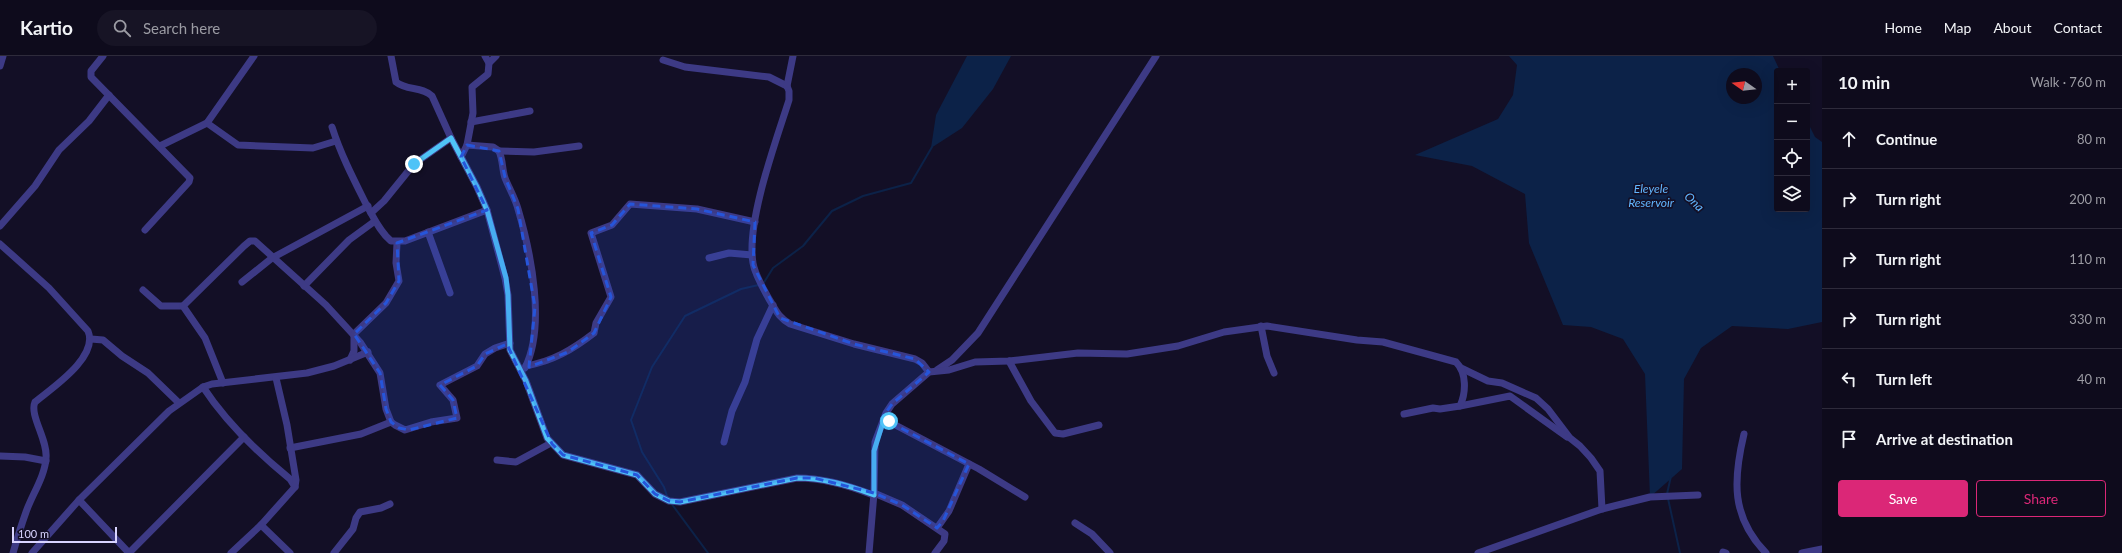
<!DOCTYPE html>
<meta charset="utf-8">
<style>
body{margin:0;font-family:Lato,sans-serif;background:#171425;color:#f1f3f6}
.controls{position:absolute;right:12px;top:12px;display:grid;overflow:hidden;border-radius:4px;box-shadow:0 4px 16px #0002}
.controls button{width:36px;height:36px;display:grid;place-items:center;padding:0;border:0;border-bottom:1px solid #2e2b3b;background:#0e0b1c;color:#f1f3f6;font:20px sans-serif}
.compass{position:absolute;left:1726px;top:12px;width:36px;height:36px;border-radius:50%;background:#0e0b1c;box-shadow:0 4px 16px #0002;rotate:284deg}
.scale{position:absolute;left:12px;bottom:10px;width:105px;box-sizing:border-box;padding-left:4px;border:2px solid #d9d4ff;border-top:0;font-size:11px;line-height:14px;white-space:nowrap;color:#d9d4ff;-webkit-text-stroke:3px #130f26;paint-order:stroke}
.stop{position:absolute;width:12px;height:12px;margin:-9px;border:3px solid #4fc3f7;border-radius:50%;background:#fff}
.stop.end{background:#4fc3f7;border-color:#fff;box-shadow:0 1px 4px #0008}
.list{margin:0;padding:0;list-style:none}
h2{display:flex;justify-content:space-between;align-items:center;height:52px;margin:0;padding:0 16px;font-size:17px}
h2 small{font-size:13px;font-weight:400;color:#9b9ba3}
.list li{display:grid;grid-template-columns:26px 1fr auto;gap:12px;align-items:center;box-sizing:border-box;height:60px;padding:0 16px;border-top:1px solid #2e2b3b}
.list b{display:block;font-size:15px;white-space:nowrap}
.list em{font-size:13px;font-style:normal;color:#9b9ba3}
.actions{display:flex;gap:8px;padding:12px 16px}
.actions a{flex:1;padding:9px 0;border:1px solid #db2777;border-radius:4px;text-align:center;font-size:14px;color:#db2777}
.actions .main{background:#db2777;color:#fff}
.icon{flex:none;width:22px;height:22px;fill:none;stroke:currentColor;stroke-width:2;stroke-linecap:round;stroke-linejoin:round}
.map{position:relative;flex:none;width:1822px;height:497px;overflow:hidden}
header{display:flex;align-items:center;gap:24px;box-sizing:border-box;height:56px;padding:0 20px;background:#0e0b1c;border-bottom:1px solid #2e2b3b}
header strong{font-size:19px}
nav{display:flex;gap:22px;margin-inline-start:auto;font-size:14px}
.search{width:280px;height:36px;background:#171425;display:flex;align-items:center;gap:10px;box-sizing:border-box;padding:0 14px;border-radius:22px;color:#9b9ba3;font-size:15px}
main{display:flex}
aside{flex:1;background:#0e0b1c}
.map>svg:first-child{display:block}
.water{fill:#0c2248;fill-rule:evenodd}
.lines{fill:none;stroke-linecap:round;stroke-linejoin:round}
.stream{stroke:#0c2248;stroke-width:2}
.minor{stroke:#3d3a85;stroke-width:7}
.route{stroke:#4fc3f7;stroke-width:5}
.marked{fill:#2655da;fill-opacity:0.2;stroke:#2655da;stroke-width:3;stroke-dasharray:8 5;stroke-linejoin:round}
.labels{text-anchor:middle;stroke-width:3.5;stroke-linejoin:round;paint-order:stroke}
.water-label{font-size:12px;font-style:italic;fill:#62b6ff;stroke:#130f26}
</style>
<header>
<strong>Kartio</strong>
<div class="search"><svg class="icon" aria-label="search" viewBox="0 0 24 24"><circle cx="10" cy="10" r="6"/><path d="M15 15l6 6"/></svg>Search here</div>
<nav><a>Home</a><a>Map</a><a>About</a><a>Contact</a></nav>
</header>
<main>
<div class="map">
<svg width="1822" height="497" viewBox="0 0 1822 497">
<rect width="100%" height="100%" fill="#130f26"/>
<!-- water -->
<g class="water">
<polygon points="967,0 1011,0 993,33 962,72 931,92 936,59"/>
<path d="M1509,0H1773L1780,15H1777V153H1807V65L1815,81L1822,86V266L1788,273L1732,270L1701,292L1684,323L1682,413L1650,441L1645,318L1623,283L1591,271L1563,269L1529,187L1525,138L1472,110L1415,99L1498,63L1513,39L1517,9ZM1732,18H1756V42H1732Z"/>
</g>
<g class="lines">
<!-- stream -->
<g class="stream">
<polyline points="1671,420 1667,438 1680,497"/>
<polyline points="668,443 664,431 642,396 631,364 652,311 685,260 741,233 763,228 773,212 803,190 832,155 863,140 911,127 932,91"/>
<polyline points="671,447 708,497"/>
</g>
<!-- minor -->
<g class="minor">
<polyline points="103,0 91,15 91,21 190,122 189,126 145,174"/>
<path d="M391,0L396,26C407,35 422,30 432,40L451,82L477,131L487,154L505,222L508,239L510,294L526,325L547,382L563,399L637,419L655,438L669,445L680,446L797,422C824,422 848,429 873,439"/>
<polyline points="485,0 489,7"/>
<path d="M663,4L685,11L769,21L787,30L789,35V44C776,85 746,166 753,207C755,219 763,232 769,243C776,254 778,261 790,268L854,288L915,303L922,307L929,316"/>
<polyline points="0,10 3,0"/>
<polyline points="787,30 793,0"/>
<polyline points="471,66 530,55"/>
<polyline points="207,67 238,89 313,92 336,85"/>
<path d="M332,71C341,99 354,124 367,150C374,162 380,176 391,185H405L487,154"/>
<path d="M467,89L493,91L499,95C503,104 502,113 505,122C509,132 515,142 518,153C531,197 546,270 525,312"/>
<polyline points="160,90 207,67 254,0"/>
<polyline points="499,95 534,96 579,90"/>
<polyline points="461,101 467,89 473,57 472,31 488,18 489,7 496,0"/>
<polyline points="371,157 384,145 414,108 451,82"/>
<polyline points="0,170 35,130 59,94 89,65 109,39"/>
<polyline points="428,176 450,237"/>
<path d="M0,188L49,232L88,275C99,301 52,332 35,346C29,359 48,384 46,402C45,420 32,439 26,456C21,470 17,483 13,497"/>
<polyline points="709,202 729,197 752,199"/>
<polyline points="242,226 272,202 368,150"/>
<polyline points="304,230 349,184 375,165"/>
<polyline points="143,234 161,250 183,250 205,282 223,327"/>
<polyline points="183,250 244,190 250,185 255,185 326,249 360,286 380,317 386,353 391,366 395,369 405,374 431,366 457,362 453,344 440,329 477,310 485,298 495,292 510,287"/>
<polyline points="1261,270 1267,300 1274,317"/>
<polyline points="91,283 103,284 122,300 148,317 179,347"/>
<polyline points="350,304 354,295 354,278 386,247 399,225 396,207 397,187"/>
<polyline points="1009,305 1031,345 1055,377 1063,378 1099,369"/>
<path d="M526,310C553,305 572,294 594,277L596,267L611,241L591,177L612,169L630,148L697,153L755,166"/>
<polyline points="1461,312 1488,325 1502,327 1536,342 1548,353 1570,382 1580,390 1591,402 1600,415 1602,453"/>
<polyline points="937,314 952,304 978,277 1156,0"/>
<path d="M203,331C226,366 258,397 290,423L295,431"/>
<polyline points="1460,350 1510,340 1567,381"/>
<polyline points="884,363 979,413 1025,441"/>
<path d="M1744,378C1733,424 1731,461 1766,497"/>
<polyline points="724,386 732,355 745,326 757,283 773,249"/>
<polyline points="290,392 361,378 391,366"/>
<polyline points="0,400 25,401 46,405"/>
<polyline points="497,404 516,406 551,387"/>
<polyline points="874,437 902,449 945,478 944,485 935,497"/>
<polyline points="79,444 129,497"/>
<polyline points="1075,467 1092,478 1110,497"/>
<polyline points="261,469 290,497"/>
<polyline points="937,472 949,455 969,408"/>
<polyline points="1723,496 1726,497"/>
<polyline points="32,497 79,444 169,355 203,331 212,328 307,317 334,310 368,296"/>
<polyline points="129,497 244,381"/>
<polyline points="231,497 261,469 295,431 296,424 287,369 276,322"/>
<polyline points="334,497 353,473 356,462 360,456 381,452 390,448"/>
<path d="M869,497L874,437L875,386L886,357L892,348L929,316L949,314L975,306L1009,305L1078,297L1127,298L1178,290L1224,276L1267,270L1357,284L1383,286L1456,306C1467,317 1466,337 1460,350L1440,353L1433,352L1404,358"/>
<polyline points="1478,497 1602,453 1650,441 1698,439"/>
<polyline points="1802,497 1822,493"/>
</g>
</g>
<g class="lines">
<!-- route -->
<path class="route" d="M414,108L451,82L477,131L487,154L506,222L508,239L510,294L526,325L547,382L563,399L637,419L655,438L669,445L680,446L797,422C824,422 848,429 874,439V395L884,363L889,365"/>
</g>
<!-- marked area -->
<path class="marked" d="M467,89L499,95L505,121L518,153L535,251L529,311L568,296L594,277L611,241L591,177L612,169L630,148L697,153L755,166L753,209L780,262L854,288L915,303L929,316L892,348L882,362L969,408L943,465L937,472L902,449L874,437L814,422H797L680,446L669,445L655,438L637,419L563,399L552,388L507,288L485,298L477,310L440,329L453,344L457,362L409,374L399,372L391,366L386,353L380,317L354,278L386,247L399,225L397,187L487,154L461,101Z"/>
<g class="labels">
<!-- water labels -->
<g class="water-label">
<text x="1651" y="137">Eleyele<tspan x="1651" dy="14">Reservoir</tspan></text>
<text transform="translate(1694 146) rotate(44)" y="4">Ona</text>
</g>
</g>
</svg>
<div class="controls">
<button>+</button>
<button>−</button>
<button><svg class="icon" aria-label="locate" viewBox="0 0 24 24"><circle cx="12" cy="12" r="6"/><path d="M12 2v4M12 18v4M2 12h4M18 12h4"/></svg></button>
<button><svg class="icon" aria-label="layers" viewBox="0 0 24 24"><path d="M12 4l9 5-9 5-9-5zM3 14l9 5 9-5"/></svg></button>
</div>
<svg class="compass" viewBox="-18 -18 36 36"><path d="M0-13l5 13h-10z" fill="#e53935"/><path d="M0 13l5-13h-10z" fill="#9b9ba3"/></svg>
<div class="scale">100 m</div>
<div class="stop" style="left:889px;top:365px"></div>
<div class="stop end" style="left:414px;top:108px"></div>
</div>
<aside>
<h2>10 min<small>Walk · 760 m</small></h2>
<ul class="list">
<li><svg class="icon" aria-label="ahead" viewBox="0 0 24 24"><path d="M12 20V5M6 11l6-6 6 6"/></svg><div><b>Continue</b></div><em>80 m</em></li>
<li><svg class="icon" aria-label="right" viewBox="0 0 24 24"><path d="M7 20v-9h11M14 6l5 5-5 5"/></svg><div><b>Turn right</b></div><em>200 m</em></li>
<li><svg class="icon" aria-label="right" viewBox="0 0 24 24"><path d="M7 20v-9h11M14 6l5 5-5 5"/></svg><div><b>Turn right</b></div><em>110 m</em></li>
<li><svg class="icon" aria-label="right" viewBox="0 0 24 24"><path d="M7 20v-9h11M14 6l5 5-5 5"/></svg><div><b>Turn right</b></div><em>330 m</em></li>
<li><svg class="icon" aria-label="left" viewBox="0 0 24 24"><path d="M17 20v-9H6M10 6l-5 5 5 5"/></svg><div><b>Turn left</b></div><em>40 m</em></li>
<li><svg class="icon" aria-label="arrive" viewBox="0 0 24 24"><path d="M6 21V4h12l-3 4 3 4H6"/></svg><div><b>Arrive at destination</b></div></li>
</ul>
<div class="actions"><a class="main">Save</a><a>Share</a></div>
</aside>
</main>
